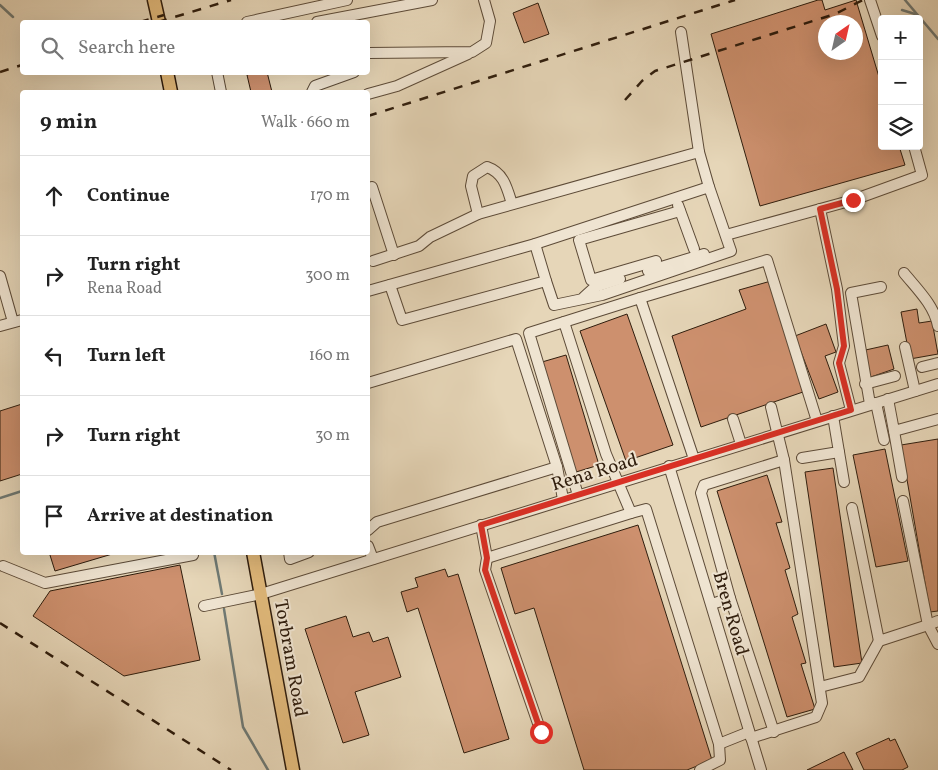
<!DOCTYPE html>
<meta charset="utf-8">
<style>
body{margin:0;font-family:Vollkorn,serif;background:#f6f6f6;color:#222}
.controls{position:absolute;right:15px;top:15px;display:grid;overflow:hidden;border-radius:5px;box-shadow:0 5px 20px #0002}
.controls button{width:45px;height:45px;display:grid;place-items:center;padding:0;border:0;border-bottom:1px solid #e0e0e0;background:#fff;color:#222;font:25px sans-serif}
.compass{position:absolute;left:818px;top:15px;width:45px;height:45px;border-radius:50%;background:#fff;box-shadow:0 5px 20px #0002;rotate:34deg}
.stop{position:absolute;width:15px;height:15px;margin:-11px;border:4px solid #d93025;border-radius:50%;background:#fff}
.stop.end{background:#d93025;border-color:#fff;box-shadow:0 1px 5px #0008}
.list{margin:0;padding:0;list-style:none}
h2{display:flex;justify-content:space-between;align-items:center;height:65px;margin:0;padding:0 20px;font-size:21px}
h2 small{font-size:16px;font-weight:400;color:#767676}
.list li{display:grid;grid-template-columns:32px 1fr auto;gap:15px;align-items:center;box-sizing:border-box;height:80px;padding:0 20px;border-top:1px solid #e0e0e0}
.list b{display:block;font-size:19px;white-space:nowrap}
.list p{margin:0;font-size:16px;white-space:nowrap;color:#767676}
.list em{font-size:16px;font-style:normal;color:#767676}
.icon{flex:none;width:28px;height:28px;fill:none;stroke:currentColor;stroke-width:2;stroke-linecap:round;stroke-linejoin:round}
.map{position:relative;flex:none;width:938px;height:770px;overflow:hidden}
.search{position:absolute;background:#fff;box-shadow:0 5px 20px #0002;left:20px;top:20px;width:350px;height:55px;display:flex;align-items:center;gap:12px;box-sizing:border-box;padding:0 18px;border-radius:5px;color:#767676;font-size:19px}
.panel{position:absolute;background:#fff;box-shadow:0 5px 20px #0002;left:20px;top:90px;width:350px;height:465px;border-radius:5px}
.map>svg:first-child{display:block}
.lines{fill:none;stroke-linecap:round;stroke-linejoin:round}
.stream{stroke:#6f7974;stroke-width:2.5}
.building{fill:#cd906e;stroke:#2f1d0d;fill-rule:evenodd}
.minor-casing{stroke:#5d4b38;stroke-width:12}
.major-casing{stroke:#2f1d0d;stroke-width:15}
.minor{stroke:#efe4d1;stroke-width:10}
.major{stroke:#e3bb7c;stroke-width:12}
.rail{stroke:#2f1d0d;stroke-width:2.5;stroke-dasharray:9 9;stroke-linecap:butt}
.route{stroke:#d93025;stroke-width:6}
.labels{text-anchor:middle;stroke-width:4;stroke-linejoin:round;paint-order:stroke}
.street-label{font-size:19px;fill:#2f1d0d;stroke:#efe4d1}
</style>
<div class="map">
<svg width="938" height="770" viewBox="0 0 938 770">
<rect width="100%" height="100%" fill="#e6d6b8"/>
<filter id="stains"><feTurbulence type="fractalNoise" baseFrequency=".004" numOctaves="4"/><feColorMatrix values="0 0 0 0 .2 0 0 0 0 .09 0 0 0 0 .02 0 0 0 .5 -.17"/></filter>
<radialGradient id="worn" r=".72"><stop offset=".6" stop-color="#630" stop-opacity="0"/><stop offset="1" stop-color="#630" stop-opacity=".3"/></radialGradient>
<g class="lines">
<!-- stream -->
<g class="stream">
<polyline points="905,0 938,39"/>
<polyline points="0,5 13,17"/>
<polyline points="902,10 915,14"/>
<polyline points="0,498 22,491"/>
<polyline points="214,552 222,594"/>
<polyline points="224,609 243,727 268,770"/>
</g>
</g>
<!-- building -->
<g class="building">
<path d="M818,0H822L825,10L856,0L882,87V146H899L905,165L760,206L711,34ZM826,22H856V52H826Z"/>
<polygon points="538,3 549,34 524,43 513,13"/>
<polygon points="257,72 267,72 272,92 251,92 247,75"/>
<polygon points="771,281 803,392 701,427 672,336 746,309 739,290"/>
<polygon points="917,309 919,323 932,321 938,354 910,359 901,312"/>
<polygon points="627,314 673,445 626,461 580,331"/>
<polygon points="826,324 836,352 825,356 838,392 819,399 795,336"/>
<polygon points="888,345 894,369 868,378 861,351"/>
<polygon points="566,355 599,465 576,472 542,362"/>
<polygon points="22,404 22,474 0,481 0,411"/>
<polygon points="938,439 938,611 930,612 901,445"/>
<polygon points="885,449 908,561 876,567 853,455"/>
<polygon points="833,468 862,663 834,667 805,472"/>
<polygon points="767,475 782,522 776,523 790,568 785,570 798,614 792,617 806,663 801,664 815,709 787,717 717,491"/>
<polygon points="638,525 712,760 687,770 584,770 534,608 515,614 501,568"/>
<polygon points="49,552 119,552 55,571"/>
<polygon points="180,565 200,660 124,676 33,616 50,591"/>
<polygon points="445,569 448,577 458,574 509,739 464,753 418,608 407,612 401,592 418,587 415,578"/>
<polygon points="346,616 353,637 369,632 373,642 388,637 401,677 355,692 369,735 343,743 305,629"/>
<polygon points="889,738 890,741 895,739 908,767 902,770 864,770 856,753"/>
<polygon points="844,752 853,770 807,770"/>
</g>
<g class="lines">
<defs>
<g id="minor">
<polyline points="870,0 882,36"/>
<polyline points="247,22 347,0"/>
<polyline points="317,22 432,0"/>
<polyline points="681,32 699,152 709,187"/>
<polyline points="368,53 472,52 486,43 490,21 484,0"/>
<polyline points="217,72 221,92"/>
<polyline points="312,92 315,86 354,72"/>
<polyline points="368,94 397,86 468,54"/>
<polyline points="372,187 394,255"/>
<polyline points="678,205 694,249"/>
<polyline points="820,209 837,289 844,346 839,363 851,410"/>
<path d="M478,214L471,186L473,176L487,167C504,173 507,188 512,204"/>
<polyline points="726,235 853,200 922,175 914,146"/>
<polyline points="373,261 419,246 430,237 478,214 699,152"/>
<polyline points="656,261 591,280 579,240 680,211"/>
<polyline points="648,271 704,254"/>
<path d="M904,273C917,289 934,305 938,326"/>
<polyline points="0,276 13,322"/>
<polyline points="390,285 402,320 546,281 535,244"/>
<polyline points="368,291 535,244 709,187 731,251 602,295 554,305 546,281"/>
<polyline points="584,297 595,287 620,279"/>
<polyline points="640,298 767,260 817,421"/>
<polyline points="564,322 606,454 631,513 646,509 719,744 749,732"/>
<polyline points="0,326 22,320"/>
<polyline points="905,347 915,391"/>
<polyline points="922,367 938,363"/>
<polyline points="368,383 516,339 557,467 377,522 368,530"/>
<polyline points="865,384 895,376"/>
<polyline points="888,399 894,431 938,419"/>
<polyline points="876,403 884,440"/>
<polyline points="870,404 851,293 881,287"/>
<polyline points="733,419 741,444"/>
<polyline points="894,431 902,477"/>
<polyline points="839,452 844,482"/>
<polyline points="802,458 839,452 833,416"/>
<polyline points="669,466 761,770"/>
<polyline points="557,467 563,499"/>
<polyline points="578,495 529,333 640,298 694,459"/>
<polyline points="852,508 879,641 928,625 903,501"/>
<polyline points="481,525 487,558 485,570 541,732"/>
<polyline points="368,546 373,559"/>
<polyline points="289,552 290,559 309,552"/>
<polyline points="487,558 631,513"/>
<polyline points="3,566 45,583 193,555"/>
<polyline points="730,598 774,732"/>
<polyline points="712,604 730,598 701,493 704,485 784,460"/>
<polyline points="204,606 261,594 938,384"/>
<polyline points="938,621 928,625 938,644"/>
<polyline points="820,687 859,677 879,641"/>
<polyline points="751,738 816,717 822,703 784,460 771,407"/>
<polyline points="700,770 720,760 719,744"/>
</g>
<g id="major">
<polyline points="154,0 159,22"/>
<polyline points="167,72 171,92"/>
<polyline points="253,552 293,770"/>
</g>
</defs>
<!-- minor casing -->
<use href="#minor" class="minor-casing"/>
<!-- major casing -->
<use href="#major" class="major-casing"/>
<!-- minor -->
<use href="#minor" class="minor"/>
<!-- major -->
<use href="#major" class="major"/>
<!-- rail -->
<g class="rail">
<polyline points="140,22 164,15"/>
<polyline points="158,22 231,0"/>
<polyline points="0,72 22,65"/>
<polyline points="625,100 642,81 655,71 835,14 863,0"/>
<polyline points="368,116 735,0"/>
<polyline points="0,623 231,770"/>
</g>
</g>
<g class="lines">
<!-- route -->
<polyline class="route" points="541,732 485,570 487,558 481,525 851,410 839,363 844,346 837,289 820,209 853,200"/>
</g>
<g class="labels">
<!-- street labels -->
<g class="street-label">
<text transform="translate(594 471) rotate(-17)" y="7">Rena Road</text>
<text transform="translate(732 613) rotate(74)" y="7">Bren Road</text>
<text transform="translate(292 658) rotate(80)" y="7">Torbram Road</text>
</g>
</g>
<rect width="100%" height="100%" filter="url(#stains)"/>
<rect width="100%" height="100%" fill="url(#worn)"/>
</svg>
<div class="controls">
<button>+</button>
<button>−</button>
<button><svg class="icon" aria-label="layers" viewBox="0 0 24 24"><path d="M12 4l9 5-9 5-9-5zM3 14l9 5 9-5"/></svg></button>
</div>
<svg class="compass" viewBox="-18 -18 36 36"><path d="M0-13l5 13h-10z" fill="#e53935"/><path d="M0 13l5-13h-10z" fill="#767676"/></svg>
<div class="stop" style="left:541px;top:732px"></div>
<div class="stop end" style="left:853px;top:200px"></div>
<div class="search"><svg class="icon" aria-label="search" viewBox="0 0 24 24"><circle cx="10" cy="10" r="6"/><path d="M15 15l6 6"/></svg>Search here</div>
<section class="panel">
<h2>9 min<small>Walk · 660 m</small></h2>
<ul class="list">
<li><svg class="icon" aria-label="ahead" viewBox="0 0 24 24"><path d="M12 20V5M6 11l6-6 6 6"/></svg><div><b>Continue</b></div><em>170 m</em></li>
<li><svg class="icon" aria-label="right" viewBox="0 0 24 24"><path d="M7 20v-9h11M14 6l5 5-5 5"/></svg><div><b>Turn right</b><p>Rena Road</p></div><em>300 m</em></li>
<li><svg class="icon" aria-label="left" viewBox="0 0 24 24"><path d="M17 20v-9H6M10 6l-5 5 5 5"/></svg><div><b>Turn left</b></div><em>160 m</em></li>
<li><svg class="icon" aria-label="right" viewBox="0 0 24 24"><path d="M7 20v-9h11M14 6l5 5-5 5"/></svg><div><b>Turn right</b></div><em>30 m</em></li>
<li><svg class="icon" aria-label="arrive" viewBox="0 0 24 24"><path d="M6 21V4h12l-3 4 3 4H6"/></svg><div><b>Arrive at destination</b></div></li>
</ul>
</section>
</div>
